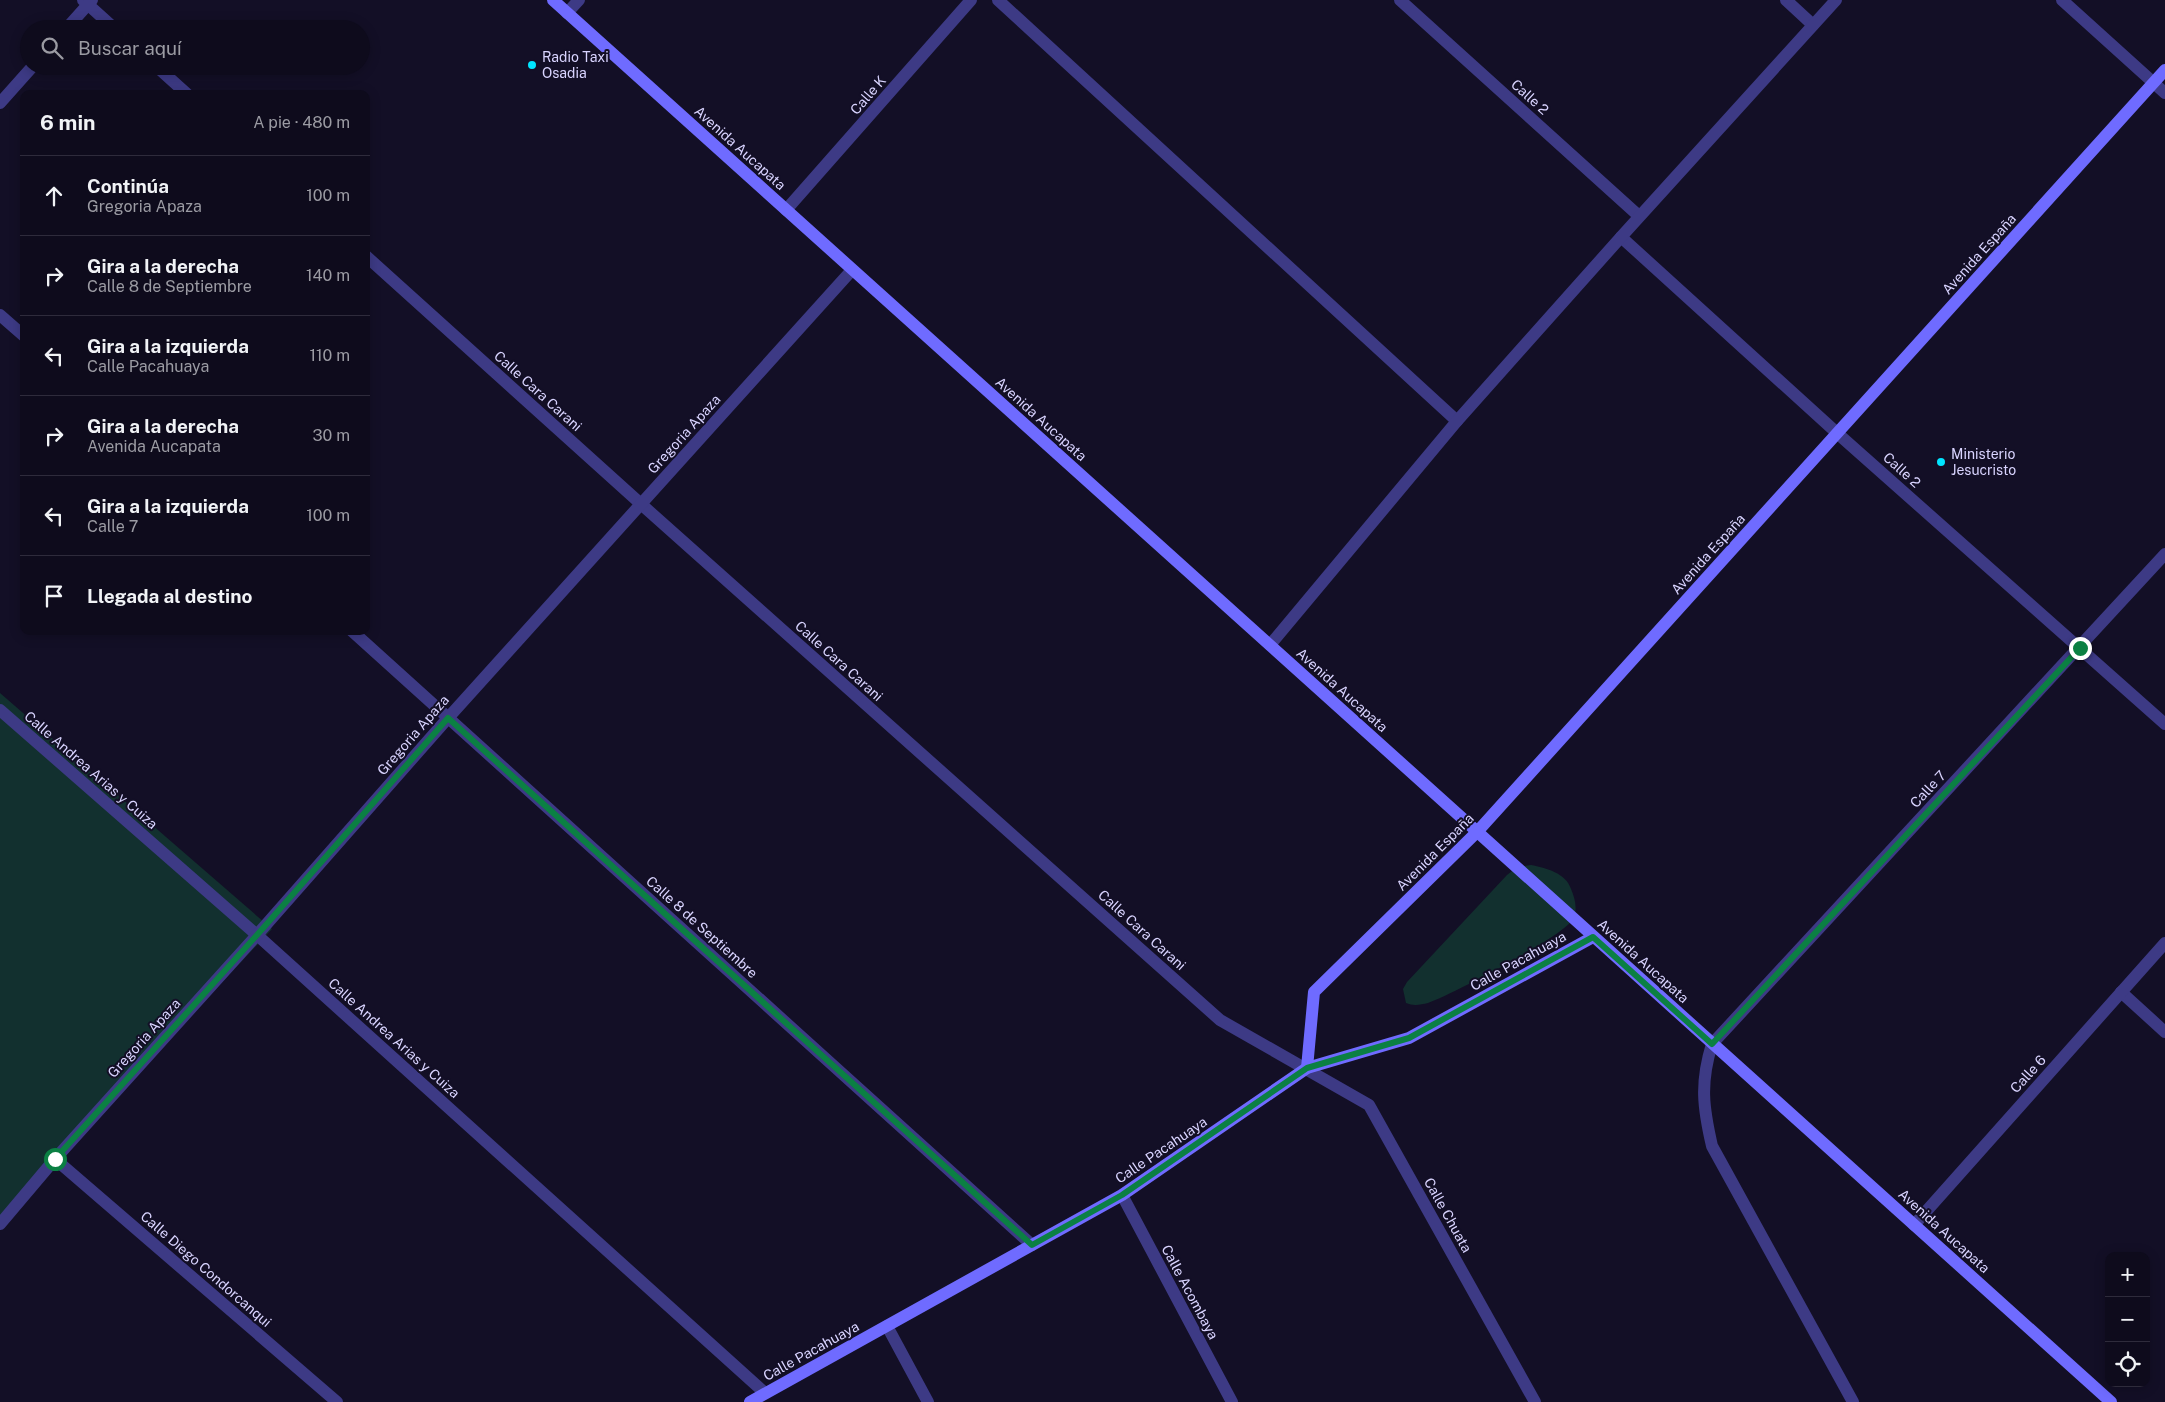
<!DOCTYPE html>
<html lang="es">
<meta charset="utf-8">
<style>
body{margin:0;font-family:"Public Sans",sans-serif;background:#171425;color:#f1f3f6}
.controls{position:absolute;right:15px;bottom:15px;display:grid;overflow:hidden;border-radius:10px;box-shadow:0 2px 12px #0003}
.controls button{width:45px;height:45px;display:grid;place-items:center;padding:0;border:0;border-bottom:1px solid #2e2b3b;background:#0e0b1c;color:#f1f3f6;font:25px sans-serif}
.stop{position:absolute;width:15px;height:15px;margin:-11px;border:4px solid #0b8043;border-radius:50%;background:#fff}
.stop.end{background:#0b8043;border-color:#fff;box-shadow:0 1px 5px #0008}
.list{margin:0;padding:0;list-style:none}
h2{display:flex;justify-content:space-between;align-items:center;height:65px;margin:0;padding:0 20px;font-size:21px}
h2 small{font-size:16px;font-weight:400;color:#9b9ba3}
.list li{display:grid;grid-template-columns:32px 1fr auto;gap:15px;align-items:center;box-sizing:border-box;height:80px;padding:0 20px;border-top:1px solid #2e2b3b}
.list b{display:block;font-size:19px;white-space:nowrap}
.list p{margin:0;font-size:16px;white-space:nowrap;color:#9b9ba3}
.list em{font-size:16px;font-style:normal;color:#9b9ba3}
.icon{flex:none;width:28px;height:28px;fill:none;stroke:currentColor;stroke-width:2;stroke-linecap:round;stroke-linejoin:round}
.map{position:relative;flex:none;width:2165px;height:1402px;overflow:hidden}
.search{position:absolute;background:#0e0b1c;box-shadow:0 2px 12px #0003;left:20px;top:20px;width:350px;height:55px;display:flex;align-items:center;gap:12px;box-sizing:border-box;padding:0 18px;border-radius:28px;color:#9b9ba3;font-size:19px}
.panel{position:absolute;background:#0e0b1c;box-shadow:0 2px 12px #0003;left:20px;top:90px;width:350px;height:545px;border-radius:10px}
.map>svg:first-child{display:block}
.green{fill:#12302f}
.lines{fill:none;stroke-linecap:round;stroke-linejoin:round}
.street{stroke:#3d3a85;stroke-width:12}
.secondary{stroke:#6f6bff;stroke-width:12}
.route{stroke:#0b8043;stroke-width:6}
.poi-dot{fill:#00e5ff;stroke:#130f26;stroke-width:2}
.labels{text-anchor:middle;stroke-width:4;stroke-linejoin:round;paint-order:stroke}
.poi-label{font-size:14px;fill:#d9d4ff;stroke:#130f26;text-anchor:start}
.street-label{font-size:14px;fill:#d9d4ff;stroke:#130f26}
</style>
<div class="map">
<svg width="2165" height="1402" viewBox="0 0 2165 1402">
<rect width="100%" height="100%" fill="#130f26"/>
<!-- green -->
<g class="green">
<polygon points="0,693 272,929 0,1219"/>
<path d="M1531,865C1546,868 1566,873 1571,889C1575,898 1578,910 1573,919C1563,937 1451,995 1428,1003C1420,1005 1413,1006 1406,1003L1403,989L1407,982L1507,875L1517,867Z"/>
</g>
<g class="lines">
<!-- street -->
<g class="street">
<polyline points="83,0 115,29"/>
<polyline points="998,0 1457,421"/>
<polyline points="1400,0 1639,216"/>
<polyline points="1786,0 1813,25"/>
<polyline points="2062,0 2165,93"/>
<polyline points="567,13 579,0"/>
<polyline points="66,29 92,0"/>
<polyline points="156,66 187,94"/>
<polyline points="0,103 33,66"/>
<polyline points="786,210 971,0"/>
<polyline points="1621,237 1837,433 2165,724"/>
<polyline points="366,256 641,504 1220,1020 1369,1105 1535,1402"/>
<polyline points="0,315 24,336"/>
<polyline points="352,631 1032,1245"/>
<polyline points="1270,645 1457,421 1621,237 1836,0"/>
<polyline points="0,710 257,935 765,1393"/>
<polyline points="2121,992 2165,1032"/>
<polyline points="55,1159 337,1402"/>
<polyline points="1122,1195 1232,1402"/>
<polyline points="0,1224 55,1159 257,935 448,718 852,270"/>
<polyline points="1914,1225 2165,943"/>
<polyline points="887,1326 928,1402"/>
<path d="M1853,1402L1712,1146C1703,1107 1700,1083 1712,1044L2165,554"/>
</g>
<!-- secondary -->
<g class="secondary">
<polyline points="553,0 2111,1402"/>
<polyline points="1307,1068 1314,992 1477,832 2165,70"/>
<polyline points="750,1402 1122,1195 1307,1068 1409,1038 1593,937"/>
</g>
</g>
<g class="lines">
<!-- route -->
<polyline class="route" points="55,1159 257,935 448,718 1032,1245 1122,1195 1307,1068 1409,1038 1593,937 1712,1044 2080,648"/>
</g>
<!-- markers -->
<g class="poi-dot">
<circle cx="532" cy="65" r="5"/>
<circle cx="1941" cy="462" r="5"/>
</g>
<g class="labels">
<!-- poi labels -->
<g class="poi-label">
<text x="542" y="62">Radio Taxi<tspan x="542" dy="16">Osadia</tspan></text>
<text x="1951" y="459">Ministerio<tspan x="1951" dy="16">Jesucristo</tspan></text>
</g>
<!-- street labels -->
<g class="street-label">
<text transform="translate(868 95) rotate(-49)" y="5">Calle K</text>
<text transform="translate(1530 97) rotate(42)" y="5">Calle 2</text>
<text transform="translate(740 148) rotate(42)" y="5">Avenida Aucapata</text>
<text transform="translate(1979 254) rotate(-48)" y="5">Avenida España</text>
<text transform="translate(538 391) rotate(42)" y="5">Calle Cara Carani</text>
<text transform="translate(1041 419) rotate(42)" y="5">Avenida Aucapata</text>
<text transform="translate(684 434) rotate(-48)" y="5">Gregoria Apaza</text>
<text transform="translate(1902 470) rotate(42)" y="5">Calle 2</text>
<text transform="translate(1708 554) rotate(-48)" y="5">Avenida España</text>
<text transform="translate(839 661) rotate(42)" y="5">Calle Cara Carani</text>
<text transform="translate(1342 690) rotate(42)" y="5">Avenida Aucapata</text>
<text transform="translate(413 735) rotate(-49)" y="5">Gregoria Apaza</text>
<text transform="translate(91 770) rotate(41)" y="5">Calle Andrea Arias y Cuiza</text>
<text transform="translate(1928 789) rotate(-47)" y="5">Calle 7</text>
<text transform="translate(1435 852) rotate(-45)" y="5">Avenida España</text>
<text transform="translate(702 927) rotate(42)" y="5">Calle 8 de Septiembre</text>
<text transform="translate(1142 930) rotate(42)" y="5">Calle Cara Carani</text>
<text transform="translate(1518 961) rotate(-29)" y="5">Calle Pacahuaya</text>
<text transform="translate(1643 961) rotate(42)" y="5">Avenida Aucapata</text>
<text transform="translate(144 1038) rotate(-48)" y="5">Gregoria Apaza</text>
<text transform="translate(394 1038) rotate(42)" y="5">Calle Andrea Arias y Cuiza</text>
<text transform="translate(2028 1074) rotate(-48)" y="5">Calle 6</text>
<text transform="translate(1161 1150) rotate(-34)" y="5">Calle Pacahuaya</text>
<text transform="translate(1448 1215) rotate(61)" y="5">Calle Chuata</text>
<text transform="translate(1944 1231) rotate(42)" y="5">Avenida Aucapata</text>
<text transform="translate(206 1269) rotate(41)" y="5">Calle Diego Condorcanqui</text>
<text transform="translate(1190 1292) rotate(62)" y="5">Calle Acombaya</text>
<text transform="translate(811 1351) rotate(-29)" y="5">Calle Pacahuaya</text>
</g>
</g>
</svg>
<div class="controls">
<button>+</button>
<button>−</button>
<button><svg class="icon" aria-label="locate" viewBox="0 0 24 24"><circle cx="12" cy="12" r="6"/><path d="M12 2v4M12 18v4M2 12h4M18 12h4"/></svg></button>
</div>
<div class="stop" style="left:55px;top:1159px"></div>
<div class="stop end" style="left:2080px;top:648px"></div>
<div class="search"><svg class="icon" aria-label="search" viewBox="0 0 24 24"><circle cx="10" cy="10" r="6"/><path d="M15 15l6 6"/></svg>Buscar aquí</div>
<section class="panel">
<h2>6 min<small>A pie · 480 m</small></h2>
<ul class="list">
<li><svg class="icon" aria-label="ahead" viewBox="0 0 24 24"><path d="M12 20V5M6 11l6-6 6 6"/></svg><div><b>Continúa</b><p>Gregoria Apaza</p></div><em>100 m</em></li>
<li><svg class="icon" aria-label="right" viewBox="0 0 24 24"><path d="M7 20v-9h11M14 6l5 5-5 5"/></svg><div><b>Gira a la derecha</b><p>Calle 8 de Septiembre</p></div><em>140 m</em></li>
<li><svg class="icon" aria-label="left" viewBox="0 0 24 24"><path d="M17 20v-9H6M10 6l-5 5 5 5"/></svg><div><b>Gira a la izquierda</b><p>Calle Pacahuaya</p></div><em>110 m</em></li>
<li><svg class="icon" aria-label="right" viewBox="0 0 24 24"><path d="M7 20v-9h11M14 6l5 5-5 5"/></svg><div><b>Gira a la derecha</b><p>Avenida Aucapata</p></div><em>30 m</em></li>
<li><svg class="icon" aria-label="left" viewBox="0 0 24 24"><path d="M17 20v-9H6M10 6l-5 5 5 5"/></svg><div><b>Gira a la izquierda</b><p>Calle 7</p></div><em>100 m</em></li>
<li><svg class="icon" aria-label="arrive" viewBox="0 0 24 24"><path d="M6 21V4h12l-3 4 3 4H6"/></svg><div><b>Llegada al destino</b></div></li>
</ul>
</section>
</div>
